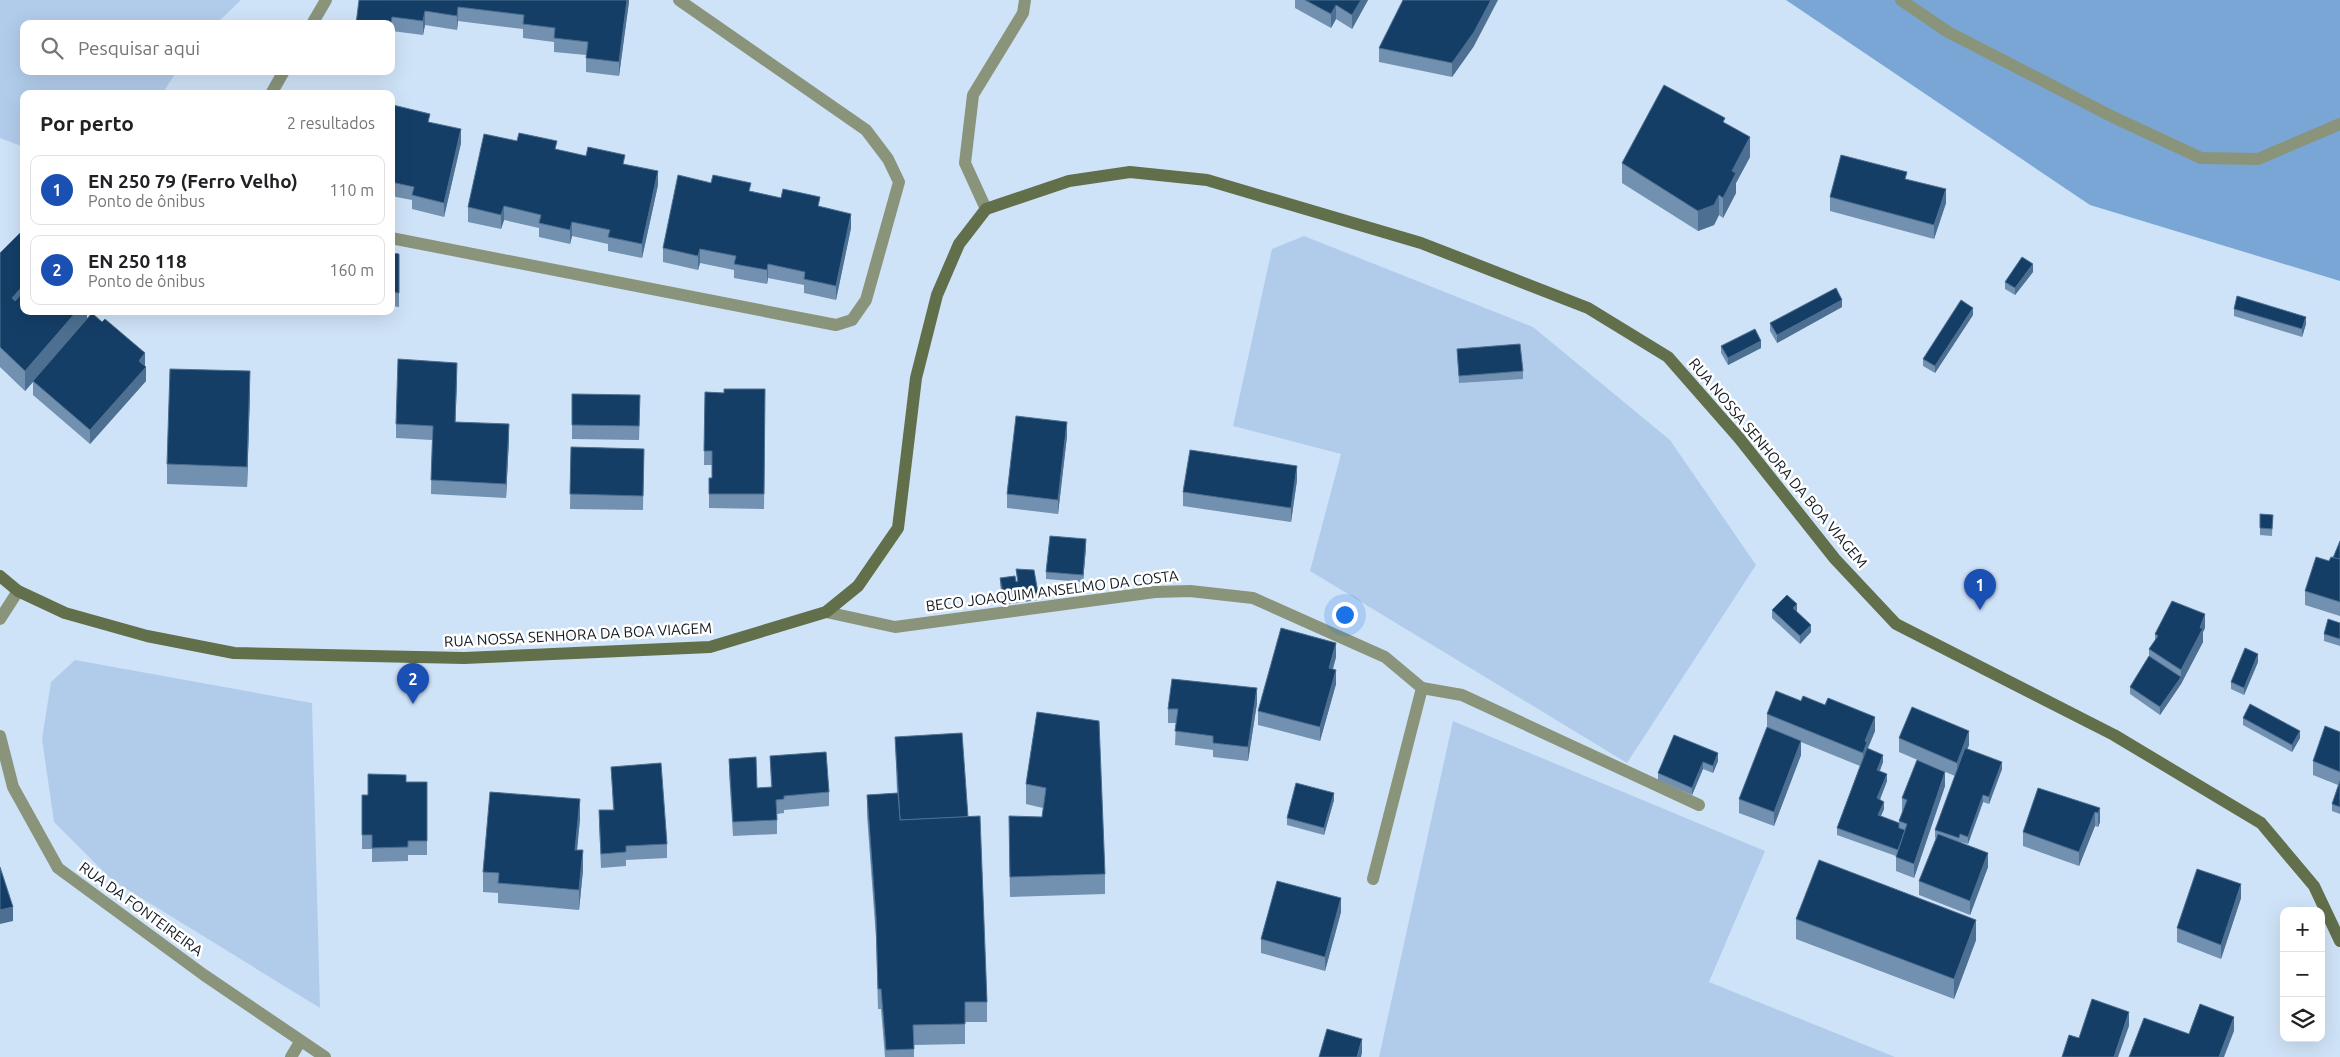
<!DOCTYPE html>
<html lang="pt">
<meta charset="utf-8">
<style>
body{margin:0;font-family:Ubuntu,sans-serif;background:#f6f6f6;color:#202124}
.controls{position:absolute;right:15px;bottom:15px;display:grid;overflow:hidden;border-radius:10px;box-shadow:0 5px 20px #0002}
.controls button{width:45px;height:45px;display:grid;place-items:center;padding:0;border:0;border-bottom:1px solid #e0e0e0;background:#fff;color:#202124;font:25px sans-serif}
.you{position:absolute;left:1344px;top:614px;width:18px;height:18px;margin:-12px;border:4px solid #fff;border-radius:50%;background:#1a73e8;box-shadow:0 0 0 8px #1a73e833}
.badge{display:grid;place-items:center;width:32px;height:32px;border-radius:50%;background:#2563eb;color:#fff;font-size:16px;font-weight:700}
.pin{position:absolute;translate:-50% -41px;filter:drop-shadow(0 1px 2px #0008)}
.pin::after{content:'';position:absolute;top:26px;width:18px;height:15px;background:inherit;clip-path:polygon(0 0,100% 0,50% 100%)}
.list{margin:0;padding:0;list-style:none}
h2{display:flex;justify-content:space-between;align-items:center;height:65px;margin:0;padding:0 20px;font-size:21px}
h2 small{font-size:16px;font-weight:400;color:#757577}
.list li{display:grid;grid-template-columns:32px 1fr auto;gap:15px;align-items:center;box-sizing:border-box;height:70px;margin:0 10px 10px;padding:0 10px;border:1px solid #e0e0e0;border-radius:10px}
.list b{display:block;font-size:19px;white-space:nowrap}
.list p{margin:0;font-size:16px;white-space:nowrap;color:#757577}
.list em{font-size:16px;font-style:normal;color:#757577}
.icon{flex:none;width:28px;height:28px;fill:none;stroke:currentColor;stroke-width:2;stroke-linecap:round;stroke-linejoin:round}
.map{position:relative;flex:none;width:2340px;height:1057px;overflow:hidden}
.search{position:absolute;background:#fff;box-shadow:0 5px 20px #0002;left:20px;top:20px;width:375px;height:55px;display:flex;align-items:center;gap:12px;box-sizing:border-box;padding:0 18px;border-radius:10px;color:#757577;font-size:19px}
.panel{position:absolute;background:#fff;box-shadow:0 5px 20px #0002;left:20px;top:90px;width:375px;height:225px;border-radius:10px}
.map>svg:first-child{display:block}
.green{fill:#b1cceb}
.forest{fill:#7aa6d5}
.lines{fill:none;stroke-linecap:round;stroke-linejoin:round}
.service{stroke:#8a947b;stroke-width:12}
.minor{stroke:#8a947b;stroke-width:12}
.tertiary{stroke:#8a947b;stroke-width:12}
.secondary{stroke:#616f4b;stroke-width:12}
.wall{fill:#7290b0}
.shaded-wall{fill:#4d7092}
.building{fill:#153e67;stroke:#4d7092}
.labels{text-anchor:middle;stroke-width:5;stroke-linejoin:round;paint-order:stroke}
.street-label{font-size:15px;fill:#121920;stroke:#fff}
</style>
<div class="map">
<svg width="2340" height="1057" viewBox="0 0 2340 1057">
<rect width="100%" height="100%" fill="#cfe3f8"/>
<!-- green -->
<g class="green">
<polygon points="0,0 241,0 216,24 24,24 24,71 177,71 162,94 24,94 24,147 0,138"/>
<polygon points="1304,236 1533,327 1670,440 1756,565 1627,763 1310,571 1341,454 1233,426 1272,249"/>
<polygon points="75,660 312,703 320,1008 112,880 54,822 42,739 51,682"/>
<polygon points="1453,721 1765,851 1709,982 1895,1057 1379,1057"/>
</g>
<!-- forest -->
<polygon class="forest" points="1786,0 2340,0 2340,281 2090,205"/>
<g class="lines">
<!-- service -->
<g class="service">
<polyline points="1901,0 1948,32 2113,117 2201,158 2258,159 2340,124"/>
<polyline points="312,24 326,0"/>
<polyline points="271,94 284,71"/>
<polyline points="391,238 836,325 852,320 866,300 899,182 888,159 866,130 679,0"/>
<polyline points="1422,688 1462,695 1699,805"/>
</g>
<!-- minor -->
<g class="minor">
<polyline points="986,209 965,163 973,95 1023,13 1025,0"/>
<polyline points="826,612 895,627 1155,592 1190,591 1253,598 1385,657 1422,688 1373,879"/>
<polyline points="291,1057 300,1042"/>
</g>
<!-- tertiary -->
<g class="tertiary">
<polyline points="0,619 18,591"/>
<polyline points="0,736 13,787 58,868 204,975 325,1057"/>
</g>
<!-- secondary -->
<polyline class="secondary" points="0,576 18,591 65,613 147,636 234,653 464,658 710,647 826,612 858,586 898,528 916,378 937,295 959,244 986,209 1069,181 1130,172 1207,180 1421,243 1588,308 1668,357 1739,438 1835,559 1896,624 2114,735 2261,823 2314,886 2340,941"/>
</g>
<!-- wall -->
<g class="wall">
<polygon points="359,0 629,0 619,76 586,72 586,55 554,52 554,42 523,38 523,29 458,21 457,30 425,25 423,35 392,31 391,36 391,24"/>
<polygon points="1295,0 1368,0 1352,29 1336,19 1331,28 1295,8"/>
<polygon points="1474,46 1452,77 1379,62 1379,48"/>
<polygon points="391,113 430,122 461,143 444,217 412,209 412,200 391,196"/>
<polygon points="1725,123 1750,157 1736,183 1736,193 1723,218 1719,215 1714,225 1698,231 1622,183 1622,163"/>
<polygon points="557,150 625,164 658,185 642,258 608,251 608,244 572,236 570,244 539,237 539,228 504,220 501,229 468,222 468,207"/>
<polygon points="1907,179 1946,203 1934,239 1830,211 1830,197"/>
<polygon points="751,191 820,207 851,228 836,300 804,293 804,285 768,278 767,284 734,278 734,270 700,263 698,270 663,262 663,248"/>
<polygon points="0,253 24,311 87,311 87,319 145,366 146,381 90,444 33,395 33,382 25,391 0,367"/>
<polygon points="391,253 399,254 399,307 391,306"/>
<polygon points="2033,272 2015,295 2005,289 2005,282"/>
<polygon points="1842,307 1777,343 1770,331 1770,323"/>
<polygon points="2234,309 2306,324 2302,337 2234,316"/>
<polygon points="1973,315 1935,373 1923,366 1923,359"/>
<polygon points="1721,346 1761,348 1728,365 1721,353"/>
<polygon points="1457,349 1523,371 1523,379 1459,383"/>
<polygon points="457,377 455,422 509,438 506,498 431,494 432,440 396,438 396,424"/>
<polygon points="765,389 764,509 709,508 709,494 712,478 712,465 704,465 705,392 724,393"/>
<polygon points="250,391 247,487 167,484 167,464"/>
<polygon points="572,394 640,410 639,440 572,439"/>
<polygon points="1067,436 1058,514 1007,508 1007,494"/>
<polygon points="571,447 644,449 643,510 570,509"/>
<polygon points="1297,480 1291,522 1183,506 1183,492"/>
<polygon points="2260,514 2273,515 2272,536 2260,535"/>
<polygon points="2340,541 2340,616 2305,605 2305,591 2333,558"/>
<polygon points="1086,547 1083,582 1046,579 1046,572"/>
<polygon points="1016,569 1038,593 1038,600 1004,605 1000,585 1000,578 1017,581"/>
<polygon points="1772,610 1797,612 1811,632 1800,644 1772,618"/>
<polygon points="2340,623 2340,646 2324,641 2324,634"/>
<polygon points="2205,628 2203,632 2203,642 2181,684 2160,715 2130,694 2130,687 2149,656 2149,649 2155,641 2155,634"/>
<polygon points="1336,657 1333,669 1336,684 1320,741 1258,725 1258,711"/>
<polygon points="2258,662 2244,695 2231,689 2231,682"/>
<polygon points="1257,703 1248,761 1213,757 1213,750 1175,745 1176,723 1168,723 1168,709"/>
<polygon points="1037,712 1105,874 1105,894 1010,897 1009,836 1042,817 1043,808 1026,804 1026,784"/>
<polygon points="1767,714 1875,731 1868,748 1883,762 1880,771 1887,781 1880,800 1884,809 1881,816 1899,823 1899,821 1903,812 1902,812 1902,798 1945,786 1914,878 1896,871 1896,856 1837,835 1837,828 1860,766 1801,742 1801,755 1774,826 1739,813 1739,799 1767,727"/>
<polygon points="2243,718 2300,738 2292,752 2243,725"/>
<polygon points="2340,732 2340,814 2332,811 2332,804 2338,785 2313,775 2313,761"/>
<polygon points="1674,735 1718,761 1713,773 1703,769 1692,795 1658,780 1658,773"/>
<polygon points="895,737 968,817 987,1002 987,1022 965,1022 965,1044 914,1045 914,1057 885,1057 881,1009 878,1009 876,938 867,815 867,795 897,793"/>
<polygon points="1899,738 1969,745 1967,749 2002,769 1989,804 1983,802 1968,844 1960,842 1988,867 1970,915 1919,895 1919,881 1936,838 1935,838 1935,830 1955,776 1899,752"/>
<polygon points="770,756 829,792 829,806 784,810 784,813 777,814 777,834 733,836 729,773 729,759 757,788 771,787"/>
<polygon points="611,767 667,844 667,858 626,860 626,866 601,868 599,824 599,810 613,810"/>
<polygon points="406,782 427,782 427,855 408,855 408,861 372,862 372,849 362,849 362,795 368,795"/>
<polygon points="1334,800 1324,835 1287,825 1287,818"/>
<polygon points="2100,808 2100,822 2098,827 2095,826 2079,866 2023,846 2023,832"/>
<polygon points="580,819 577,850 583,870 579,910 498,903 498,893 483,892 483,872"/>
<polygon points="2241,898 2221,959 2177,942 2177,928"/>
<polygon points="1341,912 1325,971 1261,953 1261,939"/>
<polygon points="1796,919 1976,940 1954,999 1796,939"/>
</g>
<!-- shaded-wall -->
<g class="shaded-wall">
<polygon points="627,0 629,0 629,2 619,76 619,62"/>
<polygon points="1361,0 1368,0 1352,29 1352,15"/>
<polygon points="1491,0 1498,0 1474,46 1452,77 1452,63"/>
<polygon points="1336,5 1336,19 1331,28 1331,14"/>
<polygon points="458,7 458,21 457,30 457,16"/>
<polygon points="425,11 425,25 423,35 423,21"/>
<polygon points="392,17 392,31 391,36 391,24"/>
<polygon points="461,129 461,143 444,217 444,203"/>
<polygon points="1750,137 1750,157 1736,183 1736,193 1723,218 1723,198 1732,171"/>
<polygon points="658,171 658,185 642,258 642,244"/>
<polygon points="1946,189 1946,203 1934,239 1934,225"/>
<polygon points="1719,195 1719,215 1714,225 1698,231 1698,211"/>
<polygon points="504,206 504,220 501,229 501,215"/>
<polygon points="851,214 851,228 836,300 836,286"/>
<polygon points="572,222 572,236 570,244 570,230"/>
<polygon points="700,249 700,263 698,270 698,256"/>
<polygon points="768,264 768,278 767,284 767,270"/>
<polygon points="2033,264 2033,272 2015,295 2015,288"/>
<polygon points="24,285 24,305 12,318 12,298"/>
<polygon points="1842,300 1842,307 1777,343 1777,335"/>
<polygon points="1973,308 1973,315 1935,373 1935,366"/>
<polygon points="77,311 87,311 87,320 25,391 25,371"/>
<polygon points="2306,317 2306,324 2302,337 2302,329"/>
<polygon points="1761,341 1761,348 1728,365 1728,358"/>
<polygon points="145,353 145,367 139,361"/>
<polygon points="457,363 457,377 455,436 455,422"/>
<polygon points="146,367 146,381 90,444 90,430"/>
<polygon points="250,371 250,391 247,487 247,467"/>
<polygon points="1067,422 1067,436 1058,514 1058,500"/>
<polygon points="509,424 509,438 506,498 506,484"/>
<polygon points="1297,466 1297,480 1291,522 1291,508"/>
<polygon points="1086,539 1086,547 1083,582 1083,575"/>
<polygon points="1797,604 1797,612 1793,616 1793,608"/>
<polygon points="2205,614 2205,628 2203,632 2203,642 2181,684 2160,715 2160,707 2181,677 2181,670 2200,628"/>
<polygon points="1811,625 1811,632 1800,644 1800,636"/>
<polygon points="1336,643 1336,657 1329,682 1329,668"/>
<polygon points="2258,654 2258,662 2244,695 2244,688"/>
<polygon points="1336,670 1336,684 1320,741 1320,727"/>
<polygon points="1257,688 1257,703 1248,761 1248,747"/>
<polygon points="1875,717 1875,731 1867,750 1863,767 1863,753 1865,741"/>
<polygon points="1969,731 1969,745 1957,777 1957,763"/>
<polygon points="2300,731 2300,738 2292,752 2292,745"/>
<polygon points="1801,741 1801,755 1774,826 1774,812"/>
<polygon points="1718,753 1718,761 1713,773 1713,766"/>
<polygon points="1883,755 1883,762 1877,777 1877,770"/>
<polygon points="1703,762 1703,769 1692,795 1692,788"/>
<polygon points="2002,762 2002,769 1989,804 1989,797"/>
<polygon points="1945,772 1945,786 1914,878 1914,864"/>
<polygon points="1887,774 1887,781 1877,806 1877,798"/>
<polygon points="1334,793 1334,800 1324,835 1324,828"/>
<polygon points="1983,795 1983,802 1968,844 1968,837"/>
<polygon points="580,799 580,819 575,870 575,850"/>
<polygon points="1884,802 1884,809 1878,822 1878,815"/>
<polygon points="2100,808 2100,822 2098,827 2098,813"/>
<polygon points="2095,812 2095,826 2079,866 2079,852"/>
<polygon points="583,850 583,870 579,910 579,890"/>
<polygon points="1988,853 1988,867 1970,915 1970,901"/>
<polygon points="2241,884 2241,898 2221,959 2221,945"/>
<polygon points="1341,898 1341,912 1325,971 1325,957"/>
<polygon points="13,907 13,921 0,924 0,910"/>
<polygon points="1976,920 1976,940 1954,999 1954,979"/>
<polygon points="2129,1012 2129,1026 2118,1057 2114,1057"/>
<polygon points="2234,1017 2234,1031 2224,1057 2219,1057"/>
<polygon points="1362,1039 1362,1053 1361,1057 1357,1057"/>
</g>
<!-- building -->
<g class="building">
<polygon points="359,0 627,0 619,62 586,58 588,42 554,38 555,28 523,24 524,15 458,7 457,16 425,11 423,21 392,17 391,24 356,24"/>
<polygon points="1305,0 1361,0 1352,15 1336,5 1331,14"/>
<polygon points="1403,0 1491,0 1474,32 1452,63 1379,48"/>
<polygon points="1664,85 1725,118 1723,122 1750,137 1732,171 1736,173 1723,198 1719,195 1714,205 1698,211 1622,163"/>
<polygon points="393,105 430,114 428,122 461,129 444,203 412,195 414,187 391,182 391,113"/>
<polygon points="519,133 557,141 555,149 586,156 588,147 625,155 623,164 658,171 642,244 608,237 610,230 572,222 570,230 539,223 541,215 504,206 501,215 468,207 484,134 517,141"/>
<polygon points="1841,155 1907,172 1905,179 1946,189 1934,225 1830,197"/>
<polygon points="678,175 711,183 713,175 751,183 749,191 781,198 783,189 820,197 818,206 851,214 836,286 804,279 805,272 768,264 767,270 734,264 736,256 700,249 698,256 663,248"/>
<polygon points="24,229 24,285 12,298 15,301 24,291 24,311 77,311 25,371 0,347 0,253"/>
<polygon points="391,253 399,254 399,293 391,292"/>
<polygon points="2022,257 2033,264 2015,288 2005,282"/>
<polygon points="1836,288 1842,300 1777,335 1770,323"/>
<polygon points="2237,296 2306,317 2302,329 2234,309"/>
<polygon points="1961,300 1973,308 1935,366 1923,359"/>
<polygon points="92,313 102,322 105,319 145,353 139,361 146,367 90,430 33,381"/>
<polygon points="1755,329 1761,341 1728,358 1721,346"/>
<polygon points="1520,344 1523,371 1459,376 1457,349"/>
<polygon points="398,359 457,363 455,422 509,424 506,484 431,480 433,426 396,424"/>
<polygon points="170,369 250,371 247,467 167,464"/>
<polygon points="724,389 765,389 764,494 709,494 709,478 712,478 712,451 704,451 705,392 724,393"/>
<polygon points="572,394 640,395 639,426 572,425"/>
<polygon points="1016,416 1067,422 1058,500 1007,494"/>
<polygon points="571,447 644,449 643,496 570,494"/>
<polygon points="1190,450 1297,466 1291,508 1183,492"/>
<polygon points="2260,514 2273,515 2272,529 2260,528"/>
<polygon points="1050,536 1086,539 1083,575 1046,572"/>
<polygon points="2340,541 2340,559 2333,558"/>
<polygon points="2316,557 2329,561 2331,557 2340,559 2340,602 2305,591"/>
<polygon points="1016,569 1034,570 1038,593 1004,598 1000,578 1015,576 1016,582 1018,581"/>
<polygon points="1787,595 1797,604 1793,608 1811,625 1800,636 1772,610"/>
<polygon points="2172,601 2205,614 2200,628 2203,628 2181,670 2149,649 2158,636 2155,634"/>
<polygon points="2328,619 2340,623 2340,639 2324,634"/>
<polygon points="1281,628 1336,643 1329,668 1336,670 1320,727 1258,711"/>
<polygon points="2245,648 2258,654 2244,688 2231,682"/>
<polygon points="2149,656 2181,677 2160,707 2130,687"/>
<polygon points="1172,679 1257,688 1248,747 1213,743 1213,736 1175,731 1178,709 1168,709"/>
<polygon points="1776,691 1801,701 1803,696 1825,705 1828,698 1875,717 1865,741 1867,742 1863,753 1767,714"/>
<polygon points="2250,704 2300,731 2292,745 2243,718"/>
<polygon points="1912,707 1969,731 1957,763 1899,738"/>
<polygon points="1037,712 1099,721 1105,874 1010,877 1009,816 1042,817 1046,788 1026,784"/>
<polygon points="2325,726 2340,732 2340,772 2313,761"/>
<polygon points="1767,727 1801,741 1774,812 1739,799"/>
<polygon points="962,733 968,817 900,820 895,737"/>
<polygon points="1674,735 1718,753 1713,766 1703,762 1692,788 1658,773"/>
<polygon points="1867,748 1883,755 1877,770 1887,774 1877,798 1884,802 1878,815 1899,823 1899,828 1905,830 1898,850 1837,828"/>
<polygon points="1965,748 2002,762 1989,797 1983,795 1968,837 1960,834 1959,838 1935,830"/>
<polygon points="826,752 829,792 784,796 784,799 776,800 777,820 733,822 729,759 756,757 757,788 772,787 770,756"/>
<polygon points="1917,760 1945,772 1914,864 1896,857 1907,824 1899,821 1907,800 1902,798"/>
<polygon points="661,763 667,844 626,846 626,852 601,854 599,810 614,810 611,767"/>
<polygon points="368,774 406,775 406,782 427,782 427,841 408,841 408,847 372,848 372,835 362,835 362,795 368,795"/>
<polygon points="2340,781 2340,807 2332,804"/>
<polygon points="1296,783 1334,793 1324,828 1287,818"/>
<polygon points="2038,788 2100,808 2098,813 2095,812 2079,852 2023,832"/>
<polygon points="490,792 580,799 575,850 583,850 579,890 498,883 499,873 483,872"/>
<polygon points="898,793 900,820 980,816 987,1002 965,1002 965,1024 913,1025 914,1049 886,1050 881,989 878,989 876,918 867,795"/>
<polygon points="1938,834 1988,853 1970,901 1919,881"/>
<polygon points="1819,860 1976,920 1954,979 1796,919"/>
<polygon points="0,867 13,907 0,910"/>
<polygon points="2197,869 2241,884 2221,945 2177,928"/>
<polygon points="1277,881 1341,898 1325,957 1261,939"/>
<polygon points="2092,999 2129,1012 2114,1057 2062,1057 2069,1035 2079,1038"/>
<polygon points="2200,1004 2234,1017 2219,1057 2129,1057 2144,1018 2189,1034"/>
<polygon points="1327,1029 1362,1039 1357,1057 1319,1057"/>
</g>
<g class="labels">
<!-- street labels -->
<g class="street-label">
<text transform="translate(1778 463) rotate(50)" y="5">RUA NOSSA SENHORA DA BOA VIAGEM</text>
<text transform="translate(1052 591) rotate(-7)" y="5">BECO JOAQUIM ANSELMO DA COSTA</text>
<text transform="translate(578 635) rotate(-3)" y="5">RUA NOSSA SENHORA DA BOA VIAGEM</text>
<text transform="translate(141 909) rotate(36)" y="5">RUA DA FONTEIREIRA</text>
</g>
</g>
</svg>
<div class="controls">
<button>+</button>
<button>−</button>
<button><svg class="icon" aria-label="layers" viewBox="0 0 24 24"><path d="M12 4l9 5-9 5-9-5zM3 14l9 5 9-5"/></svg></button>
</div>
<div class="you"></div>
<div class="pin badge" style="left:1980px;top:610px;background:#1a4fb4">1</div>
<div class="pin badge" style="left:413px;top:704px;background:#1a4fb4">2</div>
<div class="search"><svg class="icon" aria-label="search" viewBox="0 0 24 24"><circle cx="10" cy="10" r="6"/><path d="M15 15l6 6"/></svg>Pesquisar aqui</div>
<section class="panel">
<h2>Por perto<small>2 resultados</small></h2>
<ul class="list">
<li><span class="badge" style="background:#1a4fb4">1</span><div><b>EN 250 79 (Ferro Velho)</b><p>Ponto de ônibus</p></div><em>110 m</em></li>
<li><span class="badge" style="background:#1a4fb4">2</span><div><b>EN 250 118</b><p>Ponto de ônibus</p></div><em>160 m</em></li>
</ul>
</section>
</div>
